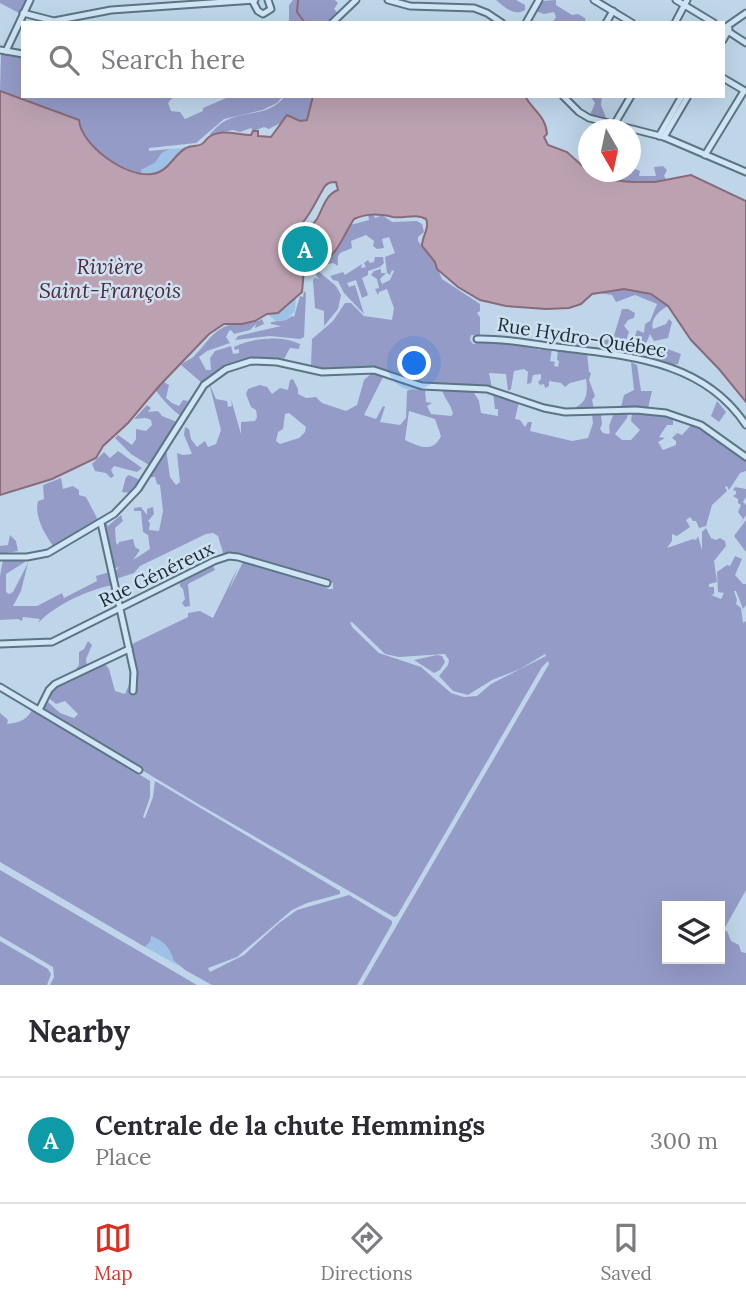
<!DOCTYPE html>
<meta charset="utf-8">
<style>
body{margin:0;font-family:Lora,serif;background:#f7f7f7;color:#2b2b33}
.controls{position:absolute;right:21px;bottom:21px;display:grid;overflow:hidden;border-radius:0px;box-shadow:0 7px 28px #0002}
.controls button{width:63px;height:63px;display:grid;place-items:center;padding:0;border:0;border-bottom:2px solid #e1e1e2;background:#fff;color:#2b2b33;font:35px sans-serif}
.compass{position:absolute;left:578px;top:119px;width:63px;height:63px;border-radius:50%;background:#fff;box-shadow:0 7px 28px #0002;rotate:171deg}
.you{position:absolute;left:415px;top:364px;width:24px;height:24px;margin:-18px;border:5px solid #fff;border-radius:50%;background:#1a73e8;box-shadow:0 0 0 10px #1a73e833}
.badge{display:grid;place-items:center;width:46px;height:46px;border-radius:50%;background:#d93025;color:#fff;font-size:23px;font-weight:700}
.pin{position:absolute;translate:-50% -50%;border:4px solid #fff;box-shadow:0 2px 7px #0006}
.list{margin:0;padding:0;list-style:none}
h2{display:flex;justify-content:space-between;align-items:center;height:91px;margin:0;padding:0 28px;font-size:30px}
h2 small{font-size:23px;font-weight:400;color:#7c7c81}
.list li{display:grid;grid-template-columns:46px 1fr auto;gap:21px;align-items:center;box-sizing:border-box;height:126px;padding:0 28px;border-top:2px solid #e1e1e2}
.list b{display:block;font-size:26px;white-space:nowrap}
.list p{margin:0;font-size:23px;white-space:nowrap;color:#7c7c81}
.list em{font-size:23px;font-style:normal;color:#7c7c81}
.icon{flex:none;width:38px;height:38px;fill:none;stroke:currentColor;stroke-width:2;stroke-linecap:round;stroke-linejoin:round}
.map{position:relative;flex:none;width:746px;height:985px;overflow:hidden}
.search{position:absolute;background:#fff;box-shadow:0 7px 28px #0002;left:21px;right:21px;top:21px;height:77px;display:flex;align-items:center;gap:18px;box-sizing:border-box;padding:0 24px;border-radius:0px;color:#7c7c81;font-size:26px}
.sheet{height:217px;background:#fff}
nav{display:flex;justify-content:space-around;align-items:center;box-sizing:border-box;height:98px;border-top:2px solid #e1e1e2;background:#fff;font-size:19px;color:#7c7c81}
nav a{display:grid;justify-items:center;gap:4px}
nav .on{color:#d93025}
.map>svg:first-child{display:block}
.green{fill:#949bc7;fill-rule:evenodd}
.sand{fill:#9dc2e5}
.water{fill:#bca2b0;stroke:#896a79;stroke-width:2;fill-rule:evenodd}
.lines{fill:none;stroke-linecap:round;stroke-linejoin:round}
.stream{stroke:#896a79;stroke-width:2}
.minor-casing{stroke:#597682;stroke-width:9}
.minor{stroke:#d1e5f6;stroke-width:5}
.labels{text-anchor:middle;stroke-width:5;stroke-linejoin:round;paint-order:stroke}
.street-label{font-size:19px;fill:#1c2d32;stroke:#cee1f2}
.water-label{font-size:21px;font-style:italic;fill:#512c38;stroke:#cee1f2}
</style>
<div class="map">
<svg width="746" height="985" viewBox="0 0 746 985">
<rect width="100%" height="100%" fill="#bfd6ea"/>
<!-- green -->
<g class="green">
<polygon points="0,0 27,0 19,13 0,3"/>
<polygon points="293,0 335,0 338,3 334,9 337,12 326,23 289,23 289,5"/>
<path d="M496,0H516L525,5V10C515,17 504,7 496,0Z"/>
<polygon points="556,0 556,5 572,15 578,14 585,18 586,23 552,23 556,17 554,12 544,14 536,11 542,1"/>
<path d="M1,54L23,57V96H174L168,103L171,111L180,112L185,119L203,111V108L231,96H283L277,103L262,110L224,119L196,143L149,148V151L170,149L162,153L155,163L141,170V173C117,167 81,148 79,120L0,91Z"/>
<path d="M285,96H313L307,120L284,121L269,129L264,127L253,131L251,128L240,132L233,130L209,135C214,130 220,123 227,120C247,110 269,117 285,96Z"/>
<polygon points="590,96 602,96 601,105 607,120 590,115 595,103"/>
<polygon points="663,166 667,170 664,176 666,179 655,182 613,181 630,172 631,167 640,171 639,176 656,176 654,167"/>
<path d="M373,214L375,218L382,215L392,222L417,221L422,224L424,232L418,237V241L435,262L442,279L480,304V311L477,313L480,317V336L471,335L470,340L473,344L491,341L538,347L539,351L541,347L552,349L550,361L555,362L554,366L558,367L559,361L557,360L558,349L587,353L589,372L591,373L589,380L595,396L592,400L594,409L575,410L576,407C587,402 588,392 586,379L570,383L565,387L561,383L549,381V386L545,388L544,384L540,385L538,382L541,379V374L533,375L531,383L527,384L528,372L524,369L514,371L511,389L508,391L506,374L489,373L492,388L424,384L368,366L326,370L311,365L312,339L333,321L345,303H351L364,316L392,320L394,308L387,289L379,292L378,295L375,289L379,288L377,279L371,275L374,271L381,269V273H386L380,279L382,284L390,280L394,271L392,270L390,275L387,273L385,257L395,253L389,237L382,239L384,248L377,249L373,246L374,241L366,235L351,241L352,248C339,254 337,251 338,266L333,263L319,266L318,264L334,254L350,225L369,220L368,215Z"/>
<polygon points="375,257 383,257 384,263 380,267 368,271 368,275 362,278 368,295 362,298 356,280 347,283 349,287 355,285 364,314 344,293 338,281 333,280 330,276 343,272 345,275 362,264 361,268 366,267 364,263 368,260 370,263 374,262"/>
<polygon points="318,271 336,286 341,295 338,309 324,326 324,311 315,308 313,280 315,278 319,279 315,273"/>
<path d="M624,289C641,292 655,293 668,306C660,310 650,319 653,329L666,324L669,319L672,322L668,338L654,341L650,334L641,355L630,353L637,330L644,333L645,324L650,321L657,304L635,295L616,302L612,295L599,293Z"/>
<polygon points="304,291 306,293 304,337 300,339 270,336 235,340 238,336 281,326 271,324 271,322 286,320 292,316 294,317 300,296 303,297"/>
<polygon points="622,309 628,309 635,313 634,318 628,320 624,326 629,332 621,354 608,352 603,343 604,340 613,339"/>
<path d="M262,319L264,324L255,328L256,324L250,330L234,334L231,330L229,331L226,337L230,343L207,351L199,357L206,370H211L210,358L215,351L231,346L233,354L239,353V349L235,350L234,347C253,338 281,335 300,344L299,349L290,348L284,359L281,358V361C250,355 225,362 202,383L181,365C186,360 191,360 195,355C206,344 213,330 229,325C240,322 251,326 262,319Z"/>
<polygon points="566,332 572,339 584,340 587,349 561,345"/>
<polygon points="665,348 681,354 678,364 674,365 657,360 657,355"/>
<polygon points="631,362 637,365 641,391 652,391 648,408 621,407 624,395 634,390"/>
<path d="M373,372L384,375L364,415L376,419L383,406L385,407L380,422L400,425L406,418L407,391L409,390L425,389L426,402L432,403L427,406L431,414L451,416L453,414C451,404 445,400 442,390L473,391L479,401L481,413L498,416V409H495L493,393L519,402L515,419L520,420L525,427L528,422H532L530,431L572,441L588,438L593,423L592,415L601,414L602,424L600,429L603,433L608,434L610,433L609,426L614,413H628L627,418L615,434L622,440H631L640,430L631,421L632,413L673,418V425H667L659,437L665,438L658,442L663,450L676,445V441L672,438L677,433L682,435L692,424L708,432L746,460V471L740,473L729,490L727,486L725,487L727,491L712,505L706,526L699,528L696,521H693L690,517L686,520L690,527L677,536L672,534V541L667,548L693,539L696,540L698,536L702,550V532L706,528L711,538L716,540L720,538L725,541L726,546L714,561L717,582L709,584V587H714V594L711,595L721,599L724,593L718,592L717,572L727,565L730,566L735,556L742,559L735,575L743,584H746V605L743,609L736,591H734L737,600L736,604L741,608L743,623L746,621V890L723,931H727L731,941L739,945L741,952L746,953V985H362L549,664L548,661L542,667L397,916L394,917L200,805L42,710L48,702L60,713L74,718L78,714L65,701L56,704L50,699L49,694L59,684L104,663L109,669L115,691L125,694L131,680L126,654L134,674V687L136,689L130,645L188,617V613L200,611L213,618L238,567L229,590L243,562L314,580L328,589H333V583L328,581L239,553L224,556L218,536L213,533L206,534L140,566L134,573L116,579L114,573L119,567L113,569L105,525L106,523L108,526L121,515L123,521L115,528L116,543L118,545L119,542L133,539L135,547L140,550L133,560L150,549L148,535L143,532L141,511H134V508L141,507L147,515V509L153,507L154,514L148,521L150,523L149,530L159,531L163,511L160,485L157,484L155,477H150V474L166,449L170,477L176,485L180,482L177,453L183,455L192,454L184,435L185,427L189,429L191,439L197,447L205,441L208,447L216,444L221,430L209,383L216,399L227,401L228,407L232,406L231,399L241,434V422L255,421L257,417L256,410L251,407L246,394L248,389L260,385L267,387L272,394L280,388L288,390L290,380L293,379L298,389V394L306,398L316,397L322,403L346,411L357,405L364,380ZM409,411L435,419L441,436C433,454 418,446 405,440ZM289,413L306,427L305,432L299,438L280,444L276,441L278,432L283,429L285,414ZM352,622L385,654L399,657L445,654L449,660L448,665L439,676L453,691L468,695L492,680L520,669L545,654L546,656L491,684L477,696L464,697L451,693L421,667L379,653L353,628L350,623ZM667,906H720V959H667Z"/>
<path d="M164,382L169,385L166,398L172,403L179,406L183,400L188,401L180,415C175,413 159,396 156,390Z"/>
<polygon points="717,401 726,412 719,422 711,416"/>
<polygon points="147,405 151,408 148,412 158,411 162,416 177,422 149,465 131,454 115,438 118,435 132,445 136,439 136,429 146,431 152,425 151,420 146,418 134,419"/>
<polygon points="118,451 142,468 137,472 114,466 111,470 114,476 111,478 106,473 95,471 92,464 104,452 110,458"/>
<polygon points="129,475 138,479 139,482 131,493 122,492 126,477"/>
<path d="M61,478L63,489L73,486L79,490V495L86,497L98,520L54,547C45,535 34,517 38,501L44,499L43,485Z"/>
<polygon points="735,487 746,489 746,497 743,502 746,505 746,515 739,526 743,519 738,512 741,505 738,503 738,499 733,496 736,494 736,491 733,490"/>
<polygon points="746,520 746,552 734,536"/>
<polygon points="10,535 16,541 18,551 0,554 0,546 8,545"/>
<path d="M23,559L25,562L6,574V592L9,594L13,592L28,563L21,591L13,606H37L62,593L64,598L97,581L96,576L110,572L113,585C87,590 57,604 38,623L40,619L23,617L22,621L18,619L0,620V576L3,560Z"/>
<polygon points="213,566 215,570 188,584 190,606 185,607 182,603 185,599 183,589 180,586 180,583"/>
<polygon points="88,641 92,645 86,659 87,666 78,671 76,669 79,665 79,652 84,649"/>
<polygon points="437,655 442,656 445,662 440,670 434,673 414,660"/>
<path d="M33,709L150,781V797L143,817L145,818L153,797L155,781L340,891V894L307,903L292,910L237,957L208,968L210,972L244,955L279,923L297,910L349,895L392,921V924L357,985H212L185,970L173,960L172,955L150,942L145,947L0,862V713L8,720L7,724C21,722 25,721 33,709Z"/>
<polygon points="0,870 197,985 50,985 54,977 53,967 0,936"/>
<polygon points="0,941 48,969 51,974 47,985 0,985"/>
</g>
<!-- sand -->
<g class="sand">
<path d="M186,148C173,162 162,178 141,173V170L155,163L162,153L170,149Z"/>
<polygon points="296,296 295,311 286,320 276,321 267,314 287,307"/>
<path d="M151,936C163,940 171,948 173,960L181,967L145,947L150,942Z"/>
</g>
<!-- water -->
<path class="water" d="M0,91L79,120C81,146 127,178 152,174C169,172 173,155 186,148C191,145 197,147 202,144C205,142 206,139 209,137C222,128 237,135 251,135L253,131H258V136L271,137L287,115L300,121L307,120L313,96H525C533,111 546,116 547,134L544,137L548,145L567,152L589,172L601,179L632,182H655L691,175L746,201V402L719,369L691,340L668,306L651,294L624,289L592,294L581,304L569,308L546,309L506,306L480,300L458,287L437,269L435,262L422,246C422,236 430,228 426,219C414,213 405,219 393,217C379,214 367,213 354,219C335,249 341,256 304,269L302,292L278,313L267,314L255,321L242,324H224L209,334L160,385L128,423L103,446L96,458L52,479L0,495ZM336,182L338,190C326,194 323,208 317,219C312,227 301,232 292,234C295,230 300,226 304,221C312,211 318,197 325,186C329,182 331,182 336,182Z"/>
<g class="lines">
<!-- stream -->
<polyline class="stream" points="298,0 297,12 305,23"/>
<defs>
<g id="minor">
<polyline points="252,0 258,11 263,14 271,9 268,0"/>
<polyline points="388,0 410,6 474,8 487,13 502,23"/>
<polyline points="594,0 632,23"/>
<polyline points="676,0 714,23"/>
<polyline points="23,13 54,21 111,10 255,0"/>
<polyline points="332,23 356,0"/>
<polyline points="526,23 539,0"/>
<polyline points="606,23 613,11"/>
<polyline points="675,23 687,0"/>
<polyline points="723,28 746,43"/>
<polyline points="723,29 746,13"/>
<polyline points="723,40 729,29"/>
<polyline points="0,50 23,54"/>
<polyline points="6,51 30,0"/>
<polyline points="723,78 745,91"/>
<polyline points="563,96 579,112 589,118 664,137 746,172"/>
<polyline points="614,125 631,96"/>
<polyline points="659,136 682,96"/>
<polyline points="664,137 688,96"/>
<polyline points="705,155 744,91"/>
<path d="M477,339C503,338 531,344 557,347C628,356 703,360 746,425"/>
<polyline points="101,523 134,672 133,691"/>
<polyline points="0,557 27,557 48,553 114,514 138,489 204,385 226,369 251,361 277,362 322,372 374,370 422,386 487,389 544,408 565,412 636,410 666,413 701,425 746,457"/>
<polyline points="0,644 52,642 214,561 229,556 238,557 327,583"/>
<polyline points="0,687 139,770"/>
<polyline points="39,710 49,690 55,684 129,649"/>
</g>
</defs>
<!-- minor casing -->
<use href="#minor" class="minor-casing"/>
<!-- minor -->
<use href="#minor" class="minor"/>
</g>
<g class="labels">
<!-- street labels -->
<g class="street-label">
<text transform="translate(582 337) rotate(9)" y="7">Rue Hydro-Québec</text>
<text transform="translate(156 574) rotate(-26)" y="7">Rue Généreux</text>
</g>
<!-- water labels -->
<g class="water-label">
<text x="110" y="274">Rivière<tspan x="110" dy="24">Saint-François</tspan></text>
</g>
</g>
</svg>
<div class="controls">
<button><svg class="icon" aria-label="layers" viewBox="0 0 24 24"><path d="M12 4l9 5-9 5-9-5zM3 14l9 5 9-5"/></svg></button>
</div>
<svg class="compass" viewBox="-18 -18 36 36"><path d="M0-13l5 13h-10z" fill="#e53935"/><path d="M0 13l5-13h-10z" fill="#7c7c81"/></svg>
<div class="you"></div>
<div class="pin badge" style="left:305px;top:249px;background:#0f9aa8">A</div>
<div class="search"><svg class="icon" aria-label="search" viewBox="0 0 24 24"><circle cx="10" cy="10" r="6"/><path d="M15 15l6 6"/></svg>Search here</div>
</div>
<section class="sheet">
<h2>Nearby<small></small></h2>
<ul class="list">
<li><span class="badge" style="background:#0f9aa8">A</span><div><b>Centrale de la chute Hemmings</b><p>Place</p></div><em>300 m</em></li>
</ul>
</section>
<nav>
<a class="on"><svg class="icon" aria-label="map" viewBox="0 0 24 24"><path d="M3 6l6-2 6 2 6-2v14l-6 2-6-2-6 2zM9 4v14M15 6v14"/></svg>Map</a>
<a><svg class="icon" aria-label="directions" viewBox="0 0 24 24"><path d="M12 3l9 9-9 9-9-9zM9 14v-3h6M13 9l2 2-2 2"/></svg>Directions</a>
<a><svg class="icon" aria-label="saved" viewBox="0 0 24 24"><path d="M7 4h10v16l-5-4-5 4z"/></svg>Saved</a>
</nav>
